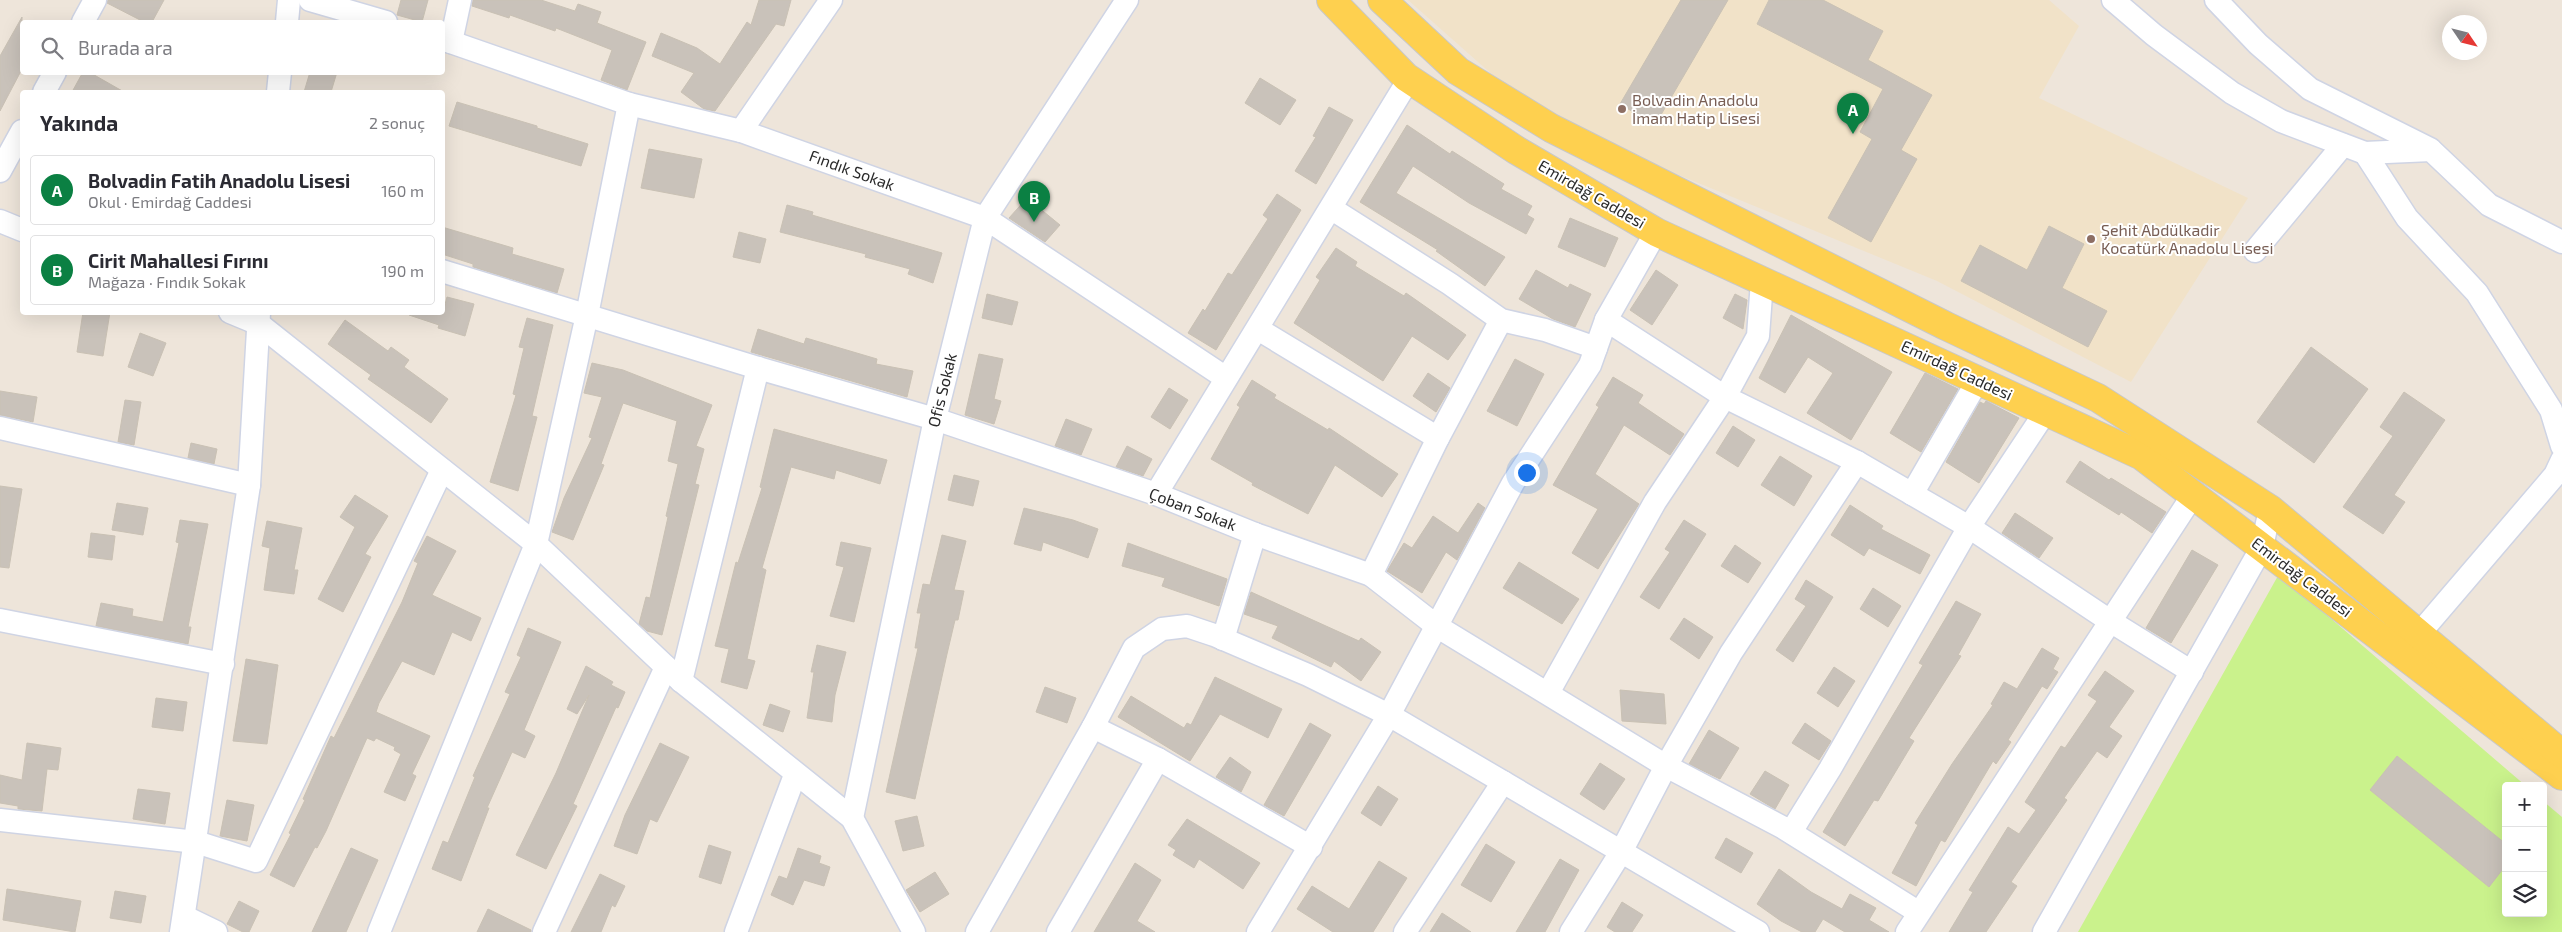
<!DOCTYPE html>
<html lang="tr">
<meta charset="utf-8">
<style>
body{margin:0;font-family:"Exo 2",sans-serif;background:#f2f2f3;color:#2b2b33}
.controls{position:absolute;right:15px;bottom:15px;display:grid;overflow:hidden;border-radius:5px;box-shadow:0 5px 20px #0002}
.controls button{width:45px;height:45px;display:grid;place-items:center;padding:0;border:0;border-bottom:1px solid #e1e1e2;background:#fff;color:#2b2b33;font:25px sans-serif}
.compass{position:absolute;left:2442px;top:15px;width:45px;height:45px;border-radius:50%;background:#fff;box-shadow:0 5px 20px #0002;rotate:125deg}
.you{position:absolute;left:1526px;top:472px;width:18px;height:18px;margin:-12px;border:4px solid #fff;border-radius:50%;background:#1a73e8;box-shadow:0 0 0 8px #1a73e833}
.badge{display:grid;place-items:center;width:32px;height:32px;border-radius:50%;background:#0b8043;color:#fff;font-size:16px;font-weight:700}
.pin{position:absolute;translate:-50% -41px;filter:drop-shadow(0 1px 2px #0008)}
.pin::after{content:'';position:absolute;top:26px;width:18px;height:15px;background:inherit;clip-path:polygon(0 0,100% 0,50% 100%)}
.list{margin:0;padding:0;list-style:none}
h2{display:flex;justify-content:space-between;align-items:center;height:65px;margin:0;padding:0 20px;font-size:21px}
h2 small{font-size:16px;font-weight:400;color:#7c7c81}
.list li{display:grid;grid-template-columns:32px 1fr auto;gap:15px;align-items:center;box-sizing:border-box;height:70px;margin:0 10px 10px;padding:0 10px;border:1px solid #e1e1e2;border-radius:5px}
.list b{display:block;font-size:19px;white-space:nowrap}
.list p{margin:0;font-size:16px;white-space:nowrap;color:#7c7c81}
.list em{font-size:16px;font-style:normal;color:#7c7c81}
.icon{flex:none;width:28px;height:28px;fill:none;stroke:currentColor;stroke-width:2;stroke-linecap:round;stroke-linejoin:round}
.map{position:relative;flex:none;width:2562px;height:932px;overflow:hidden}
.search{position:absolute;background:#fff;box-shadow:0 5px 20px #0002;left:20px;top:20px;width:425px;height:55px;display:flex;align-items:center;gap:12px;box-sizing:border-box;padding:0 18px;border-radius:5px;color:#7c7c81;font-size:19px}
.panel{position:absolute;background:#fff;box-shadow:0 5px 20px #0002;left:20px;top:90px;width:425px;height:225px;border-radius:5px}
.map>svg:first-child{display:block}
.education{fill:#f1e2c8}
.pitch{fill:#caf28c}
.building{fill:#c9c2ba;stroke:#c9c1b4}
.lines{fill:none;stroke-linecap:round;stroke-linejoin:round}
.minor-casing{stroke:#cfd4e4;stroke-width:25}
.major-casing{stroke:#c8c8c8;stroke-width:30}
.minor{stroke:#fff;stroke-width:22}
.major{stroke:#fed04f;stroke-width:28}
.education-dot{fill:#8d6e63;stroke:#fff;stroke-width:2}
.labels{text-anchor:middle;stroke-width:4;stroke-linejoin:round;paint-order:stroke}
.education-label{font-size:16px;fill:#785e54;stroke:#fff;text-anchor:start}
.street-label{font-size:16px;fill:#2a2a2a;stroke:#fff}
</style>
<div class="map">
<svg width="2562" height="932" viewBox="0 0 2562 932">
<rect width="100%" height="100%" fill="#eee5da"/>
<!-- education -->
<polygon class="education" points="1408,0 2049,0 2079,26 2039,98 2248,198 2131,382 1937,281 1596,141 1495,77"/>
<!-- pitch -->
<polygon class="pitch" points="2279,574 2526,786 2506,786 2506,913 2543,913 2543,801 2562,817 2562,932 2078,932"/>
<!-- building -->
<g class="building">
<polygon points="108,0 164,0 152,22 144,22 107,3"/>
<polygon points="401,0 428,0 422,22 397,15"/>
<polygon points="473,0 541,0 575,11 578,4 601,12 597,23 646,42 627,90 601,80 612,50 556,28 555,31 510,15 509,18 472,6"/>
<polygon points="759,0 791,0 784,26 776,24 715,111 704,109 681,92 694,73 652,56 661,33 697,48 720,64 747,22 751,25"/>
<polygon points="1681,0 1728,0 1655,125 1620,104"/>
<polygon points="1769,0 1823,0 1883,31 1868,60 1932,95 1901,150 1917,159 1871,242 1828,218 1872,139 1860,132 1883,89 1757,24"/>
<polygon points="22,17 22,69 0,111 0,56"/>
<polygon points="83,72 89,72 124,92 72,92"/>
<polygon points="310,72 337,72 331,92 304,92"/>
<polygon points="1260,78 1296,100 1280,125 1245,103"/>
<polygon points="457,102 537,126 537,128 588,144 581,166 449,126"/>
<polygon points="1329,107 1353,120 1316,184 1295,171 1316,137 1313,136"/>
<polygon points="1407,125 1450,154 1452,151 1504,184 1501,189 1532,206 1527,215 1534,219 1526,234 1469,203 1413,166 1396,193 1505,257 1485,286 1436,251 1438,250 1360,202"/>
<polygon points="649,149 702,159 694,198 641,188"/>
<polygon points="1277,194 1301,210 1216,350 1188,333 1203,309 1205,311 1228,273 1232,275 1268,219 1263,215"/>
<polygon points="1027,198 1060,225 1045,242 1009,218"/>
<polygon points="787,205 813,212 812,215 942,253 933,283 908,274 910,269 865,257 866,254 780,232"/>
<polygon points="1570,218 1618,238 1605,267 1558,247"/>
<polygon points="2049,226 2084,244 2062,288 2107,311 2088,347 1961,281 1980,245 2027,270"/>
<polygon points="442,227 513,248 512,254 564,269 557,293 473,267 473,264 442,254"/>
<polygon points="739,232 766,239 760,263 733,257"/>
<polygon points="1336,248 1357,262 1355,266 1404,296 1406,293 1466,335 1448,360 1412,336 1383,381 1294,323 1320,280 1316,277"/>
<polygon points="1536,270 1568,288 1570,284 1591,294 1575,327 1553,319 1519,299"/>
<polygon points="1656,270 1678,285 1652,325 1630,310"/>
<polygon points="987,294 1018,302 1012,325 982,318"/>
<polygon points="1735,294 1747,300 1743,329 1723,318"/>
<polygon points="447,297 474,304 465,336 438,328 439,325 409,315 409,312 443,312"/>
<polygon points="83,312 110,312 103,356 77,352"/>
<polygon points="1791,315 1892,372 1851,440 1807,413 1833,373 1808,357 1785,393 1759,378"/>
<polygon points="527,318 553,325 532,416 537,417 518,491 490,482 516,395 513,394 524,348 519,347"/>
<polygon points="345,320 388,351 391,347 409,360 404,367 448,399 431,423 368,379 371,375 328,344"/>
<polygon points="758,329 804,344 806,338 877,359 876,364 913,371 907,397 751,352"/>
<polygon points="140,333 166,343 153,376 128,367"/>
<polygon points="2311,347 2368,389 2314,463 2257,422"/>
<polygon points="979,354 1003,359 994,399 1001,401 994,424 965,415"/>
<polygon points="1515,359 1544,374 1517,426 1487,411"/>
<polygon points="592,363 623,370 712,405 696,446 704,449 695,484 699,485 662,635 647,631 639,624 646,597 650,598 668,517 666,516 678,464 668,461 677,421 623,403 601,464 604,465 573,540 552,532 564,498 592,438 589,437 602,397 584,393"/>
<polygon points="1428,373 1450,388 1436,412 1413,396"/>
<polygon points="1925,373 1958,389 1921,452 1890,433"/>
<polygon points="1613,377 1643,395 1638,403 1684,434 1670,455 1624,425 1595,474 1639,504 1598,569 1572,553 1598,509 1553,485 1599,407 1596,405"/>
<polygon points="1252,380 1276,395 1274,398 1328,430 1329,428 1398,474 1382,497 1335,465 1308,514 1252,485 1253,483 1211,459 1240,407 1237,405"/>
<polygon points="1169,388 1188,400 1170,429 1151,417"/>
<polygon points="0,391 37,397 33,422 0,415"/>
<polygon points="2404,392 2445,420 2394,495 2405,502 2383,534 2343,507 2393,436 2380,427"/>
<polygon points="125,400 141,402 134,445 118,442"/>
<polygon points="1986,401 2019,418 1979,483 1946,462 1980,402 1984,404"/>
<polygon points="1066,419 1092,429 1081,455 1055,446"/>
<polygon points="1733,426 1755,440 1738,467 1716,453"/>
<polygon points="774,429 887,460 880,484 836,470 834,479 791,467 762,568 766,570 747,659 755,661 747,689 721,682 729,649 715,646 736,562 738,563 762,488 760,487"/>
<polygon points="191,443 217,449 214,464 188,458"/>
<polygon points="1127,446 1152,459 1143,476 1116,467"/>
<polygon points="1780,456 1812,476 1794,506 1761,485"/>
<polygon points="2080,461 2109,480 2111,478 2166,512 2152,533 2121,512 2119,515 2066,482"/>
<polygon points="954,475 979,481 973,506 948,500"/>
<polygon points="0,486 22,489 9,568 0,567"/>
<polygon points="355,495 388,516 365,554 371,557 343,612 318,599 355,527 340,517"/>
<polygon points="117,503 148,508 143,535 112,530"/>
<polygon points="1478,503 1485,508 1457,560 1446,552 1422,593 1387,571 1404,543 1412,548 1433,516 1458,533"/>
<polygon points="1850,505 1883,526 1881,529 1930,555 1920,574 1869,548 1864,556 1831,535"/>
<polygon points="1024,508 1073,520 1098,529 1088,558 1043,542 1041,551 1014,544"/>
<polygon points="2015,513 2053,538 2039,558 2002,533"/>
<polygon points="180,520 208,524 188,627 191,627 188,644 96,626 101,603 133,609 132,616 163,622 179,543 176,542"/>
<polygon points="1684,520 1706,534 1659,609 1640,597 1670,552 1665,549"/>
<polygon points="267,521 302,528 294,570 298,570 294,594 264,590 270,548 262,546"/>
<polygon points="91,533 115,536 112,560 88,557"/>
<polygon points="942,535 966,541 954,590 964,591 958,620 955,620 947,654 915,799 886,792 918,648 915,648 921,613 917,613 923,584 930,585"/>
<polygon points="427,536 456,551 432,595 481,618 471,641 452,632 434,675 402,661 379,703 376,712 430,736 412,774 416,776 405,801 384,792 401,754 394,750 395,747 376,738 374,741 367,738 326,831 317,848 315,847 294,887 270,875 291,834 289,833 305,800 303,799 331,736 334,738 402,602 418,563 414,561"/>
<polygon points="841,542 871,548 854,622 830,616 844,567 836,565"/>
<polygon points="1128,543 1227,579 1219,606 1162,586 1165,578 1122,566"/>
<polygon points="1735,545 1761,563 1748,583 1721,566"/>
<polygon points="2192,550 2218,565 2171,643 2146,628"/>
<polygon points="1519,562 1579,599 1562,624 1503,588"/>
<polygon points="1806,580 1833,597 1793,662 1776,650 1806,606 1795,599"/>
<polygon points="1873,588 1901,606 1888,627 1860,609"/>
<polygon points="1251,592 1359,641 1361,638 1381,652 1361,681 1334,661 1331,667 1272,638 1278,626 1244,614"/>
<polygon points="1956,601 1981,614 1958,655 1961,656 1909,738 1914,741 1878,801 1874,800 1845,846 1823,832 1923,665 1919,663"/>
<polygon points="1684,618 1713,637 1699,659 1670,639"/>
<polygon points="528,628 561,642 524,730 535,736 525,758 512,752 487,808 489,808 461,881 432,869 443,841 448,843 475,777 473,776 510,694 505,692 521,657 517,655"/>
<polygon points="817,645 846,652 835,695 832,722 807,718 814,672 811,672"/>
<polygon points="2042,648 2059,658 2053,669 2058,672 2047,689 2042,686 2008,740 2011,742 1996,764 1993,761 1945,842 1941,840 1916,886 1892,873 1918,825 1915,823 1952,764 1993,705 1991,704 2004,682 2017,689"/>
<polygon points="246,659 278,665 267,744 233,741"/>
<polygon points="586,666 613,682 611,685 625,692 618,708 616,707 573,804 577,806 546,869 516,855 556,773 589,695 577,714 567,709"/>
<polygon points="1834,667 1855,681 1838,707 1817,693"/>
<polygon points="2105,671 2134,691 2109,727 2122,736 2107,758 2097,751 2064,798 2067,800 2011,882 2017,886 1986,932 1949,932 1973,892 1969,890 2008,827 2019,834 2036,810 2025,802 2061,746 2065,748 2097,701 2088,695"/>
<polygon points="1215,677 1282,709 1268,738 1220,714 1190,761 1118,717 1131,696 1184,728 1187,723 1191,725"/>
<polygon points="1045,687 1076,698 1067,723 1036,712"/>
<polygon points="1620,690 1664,694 1666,724 1622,721"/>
<polygon points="156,698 187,702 183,731 152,727"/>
<polygon points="770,704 790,711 783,732 763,725"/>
<polygon points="1310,723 1331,735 1284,816 1264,805"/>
<polygon points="1805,723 1831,741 1819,760 1792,743"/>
<polygon points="1709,730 1739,748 1720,779 1689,764"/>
<polygon points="27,743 61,748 58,770 47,769 42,811 18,809 18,806 0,803 0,775 22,780"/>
<polygon points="660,743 689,757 657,822 650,819 637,854 614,846 625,815"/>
<polygon points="2397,756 2506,844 2506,865 2489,887 2370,790"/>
<polygon points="1230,757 1251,772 1241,792 1216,777"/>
<polygon points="1600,763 1625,779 1604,810 1580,794"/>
<polygon points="1765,771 1789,785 1775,809 1750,794"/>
<polygon points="1378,786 1398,799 1381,826 1361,813"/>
<polygon points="138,789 170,793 165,824 133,819"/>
<polygon points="227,800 254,805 247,841 220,836"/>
<polygon points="917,816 924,846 903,851 895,821"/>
<polygon points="1187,819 1260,863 1243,889 1199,859 1194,868 1173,855 1176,850 1168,845"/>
<polygon points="1726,838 1753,853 1741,873 1715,858"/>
<polygon points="1486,844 1515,862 1491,902 1461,885"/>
<polygon points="709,845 731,852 721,884 699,877"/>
<polygon points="351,848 378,860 346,932 312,932"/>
<polygon points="798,848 821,856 819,863 830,867 824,886 804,880 793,905 771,895 779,876 787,879"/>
<polygon points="1560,859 1579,870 1545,932 1516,932"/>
<polygon points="1379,861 1407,878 1373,932 1333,932 1297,909 1312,886 1349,909"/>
<polygon points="1135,863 1161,880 1137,921 1155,932 1094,932"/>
<polygon points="1779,869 1811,892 1842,909 1850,894 1876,908 1869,920 1889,932 1845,932 1823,919 1815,932 1802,932 1781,921 1757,904"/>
<polygon points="935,872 949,894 920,912 906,890"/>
<polygon points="600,874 625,886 615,907 612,905 601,932 571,932"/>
<polygon points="7,889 81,901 75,932 3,920"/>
<polygon points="115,891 146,896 141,923 110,918"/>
<polygon points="239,901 259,911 249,932 243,932 227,924"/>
<polygon points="1622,902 1643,915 1632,932 1615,932 1607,927"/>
<polygon points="488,909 531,930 531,932 477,932"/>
<polygon points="1442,913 1471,932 1430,932"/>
</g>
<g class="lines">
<defs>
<g id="minor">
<polyline points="310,0 386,22"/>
<polyline points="2113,0 2154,35 2232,93 2281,121 2365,153 2431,150 2489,205 2562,242"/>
<polyline points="2216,0 2258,44 2310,89 2430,149"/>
<polyline points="83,22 95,0"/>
<polyline points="287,22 289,0"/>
<polyline points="442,39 629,104 741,131 985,218 1226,378"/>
<polyline points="451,42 460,0"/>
<polyline points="44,92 55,72"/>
<polyline points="278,92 280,72"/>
<polyline points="741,131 831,0"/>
<polyline points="2365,153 2407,218 2477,293 2551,410 2562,446"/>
<polyline points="0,171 22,131"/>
<polyline points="1332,209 1450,284 1501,320 1545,330 1596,348"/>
<polyline points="0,221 22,230"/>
<polyline points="2255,251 2343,145"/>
<polyline points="442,271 758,368 935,419 1156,494 1255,534 1371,575 1438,627 1666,766 1782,827 1918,912"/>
<polyline points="230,312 259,324 536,544 681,681 852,818 914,932"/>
<polyline points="1606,320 1725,397 1857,462 1969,527 2110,621 2192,672"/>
<polyline points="1258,329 1438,438"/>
<polyline points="0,428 249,485"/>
<polyline points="1156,494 1409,79"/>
<polyline points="1912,494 1978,380"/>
<polyline points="1371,575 1438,438 1501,320"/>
<polyline points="0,620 223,664"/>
<polyline points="2419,634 2555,475 2562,460"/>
<polyline points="1223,639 1255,534"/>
<polyline points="681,681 758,368"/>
<polyline points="1548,693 1655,502 1725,397 1758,336 1762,281"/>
<polyline points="1093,727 1158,759 1311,847"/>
<polyline points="852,818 935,419 985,218 1127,0"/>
<polyline points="0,820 196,842 256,861 442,470"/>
<polyline points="1791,832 1830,769 1969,527 2046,411"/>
<polyline points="185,917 216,932"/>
<polyline points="181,932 249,485 259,313"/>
<polyline points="379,932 536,544 587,315 629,104"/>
<polyline points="544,932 666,667"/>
<polyline points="736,932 795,775"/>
<polyline points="977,932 1093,727 1134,648 1162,629 1187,626 1214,635 1308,675 1389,715 1758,932"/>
<polyline points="1058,932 1158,759"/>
<polyline points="1258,932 1389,715 1513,483 1590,365 1606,320 1656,232"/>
<polyline points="1405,932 1503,782"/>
<polyline points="1571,932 1621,852 1666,766 1731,653 1857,462"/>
<polyline points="1907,932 2193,495"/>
<polyline points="2044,932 2262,547 2270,509"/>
</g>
<g id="major">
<polyline points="1331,0 1406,77 1516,150 1656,232 2142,456 2562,776"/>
<polyline points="1382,0 1458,71 1551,128 1946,326 2098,398 2270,509 2562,754"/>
</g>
</defs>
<!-- minor casing -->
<use href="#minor" class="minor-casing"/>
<!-- major casing -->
<use href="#major" class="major-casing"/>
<!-- minor -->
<use href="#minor" class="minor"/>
<!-- major -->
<use href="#major" class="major"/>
</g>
<!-- markers -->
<g class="education-dot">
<circle cx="1622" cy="109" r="5"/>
<circle cx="2091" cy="239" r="5"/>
</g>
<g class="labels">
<!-- education labels -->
<g class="education-label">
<text x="1632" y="106">Bolvadin Anadolu<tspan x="1632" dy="18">İmam Hatip Lisesi</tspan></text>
<text x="2101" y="236">Şehit Abdülkadir<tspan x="2101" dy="18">Kocatürk Anadolu Lisesi</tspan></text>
</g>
<!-- street labels -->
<g class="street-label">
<text transform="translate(852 170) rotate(20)" y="6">Fındık Sokak</text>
<text transform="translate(1592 194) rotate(30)" y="6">Emirdağ Caddesi</text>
<text transform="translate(1957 370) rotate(25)" y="6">Emirdağ Caddesi</text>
<text transform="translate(942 390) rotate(-76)" y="6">Ofis Sokak</text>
<text transform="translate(1193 509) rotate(21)" y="6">Çoban Sokak</text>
<text transform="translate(2302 577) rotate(37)" y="6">Emirdağ Caddesi</text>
</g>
</g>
</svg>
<div class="controls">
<button>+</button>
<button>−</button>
<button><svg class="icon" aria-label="layers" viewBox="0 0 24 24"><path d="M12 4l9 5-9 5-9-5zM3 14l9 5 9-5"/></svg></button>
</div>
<svg class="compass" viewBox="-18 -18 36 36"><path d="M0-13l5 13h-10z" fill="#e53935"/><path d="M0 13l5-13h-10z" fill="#7c7c81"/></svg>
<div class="you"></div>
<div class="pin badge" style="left:1853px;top:134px">A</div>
<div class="pin badge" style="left:1034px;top:222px">B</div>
<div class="search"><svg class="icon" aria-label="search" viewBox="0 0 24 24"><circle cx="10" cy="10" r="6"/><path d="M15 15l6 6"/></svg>Burada ara</div>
<section class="panel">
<h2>Yakında<small>2 sonuç</small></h2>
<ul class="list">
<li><span class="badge">A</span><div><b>Bolvadin Fatih Anadolu Lisesi</b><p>Okul · Emirdağ Caddesi</p></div><em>160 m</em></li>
<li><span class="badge">B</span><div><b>Cirit Mahallesi Fırını</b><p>Mağaza · Fındık Sokak</p></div><em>190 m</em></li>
</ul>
</section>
</div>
